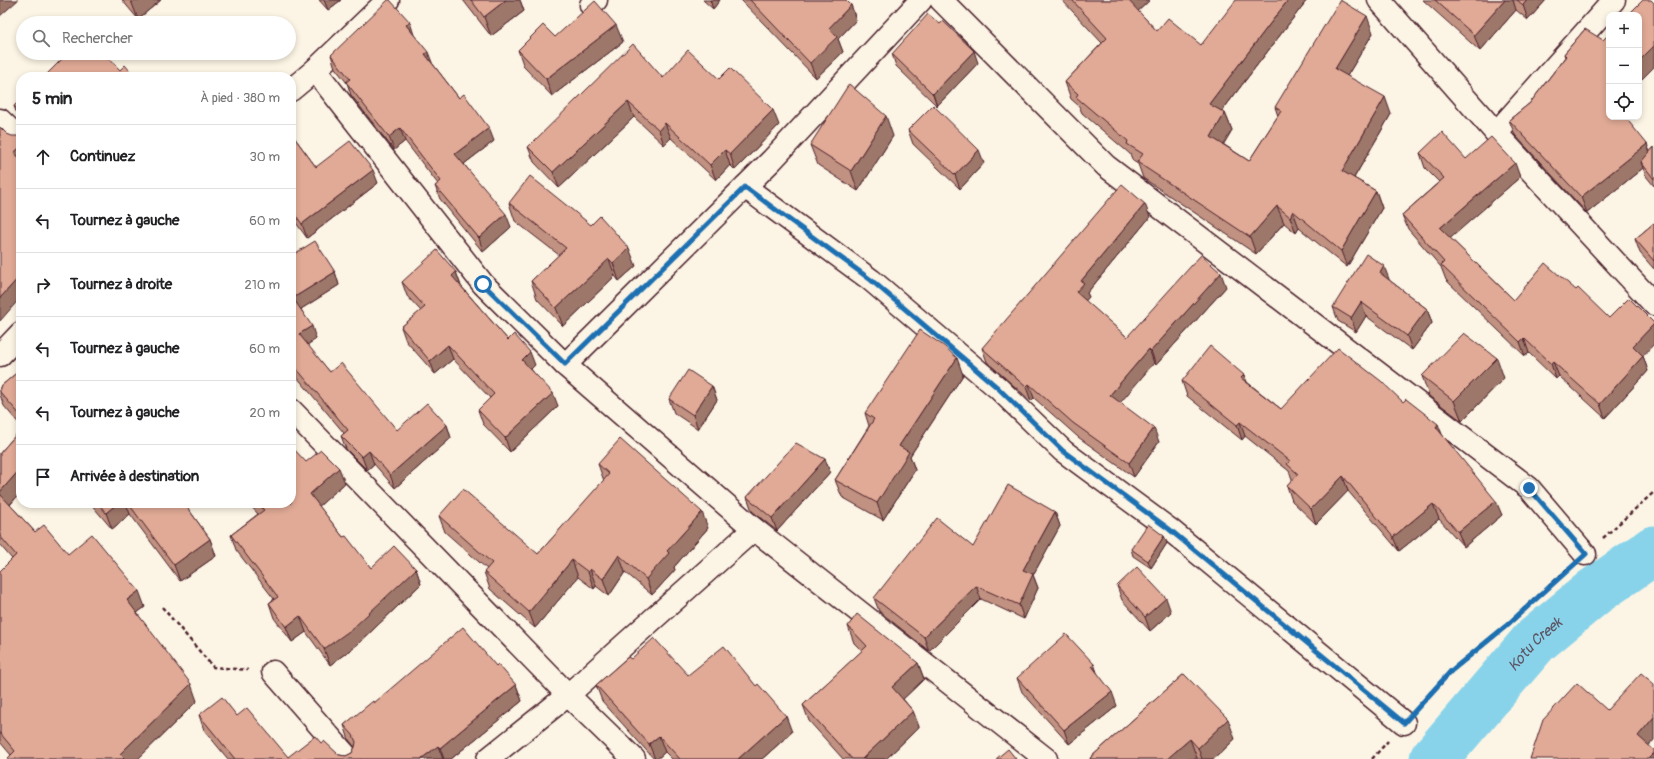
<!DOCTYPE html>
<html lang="fr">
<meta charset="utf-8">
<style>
body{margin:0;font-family:Pangolin,sans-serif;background:#f2f2f2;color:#202124}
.controls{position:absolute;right:12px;top:12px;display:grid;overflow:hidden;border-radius:8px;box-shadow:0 2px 6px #0003}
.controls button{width:36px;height:36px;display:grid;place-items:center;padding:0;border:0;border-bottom:1px solid #e0e0e0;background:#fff;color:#202124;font:20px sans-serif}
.stop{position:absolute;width:12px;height:12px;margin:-9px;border:3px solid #1f6fb2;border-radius:50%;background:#fff}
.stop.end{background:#1f6fb2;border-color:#fff;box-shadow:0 1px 4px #0008}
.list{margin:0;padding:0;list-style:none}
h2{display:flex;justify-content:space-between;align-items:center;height:52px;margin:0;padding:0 16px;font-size:17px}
h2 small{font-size:13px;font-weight:400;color:#757577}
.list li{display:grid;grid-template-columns:26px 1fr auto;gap:12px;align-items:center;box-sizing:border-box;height:64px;padding:0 16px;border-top:1px solid #e0e0e0}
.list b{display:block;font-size:15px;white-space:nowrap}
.list em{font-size:13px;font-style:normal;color:#757577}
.icon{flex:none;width:22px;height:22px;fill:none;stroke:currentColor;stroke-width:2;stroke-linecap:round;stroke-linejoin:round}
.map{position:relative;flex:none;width:1654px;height:759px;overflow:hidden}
.search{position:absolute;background:#fff;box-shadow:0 2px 6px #0003;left:16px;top:16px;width:280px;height:44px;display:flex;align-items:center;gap:10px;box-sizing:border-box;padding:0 14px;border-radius:22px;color:#757577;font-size:15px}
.panel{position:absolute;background:#fff;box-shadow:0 2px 6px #0003;left:16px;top:72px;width:280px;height:436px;border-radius:16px}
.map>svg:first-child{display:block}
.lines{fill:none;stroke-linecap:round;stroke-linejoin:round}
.river{stroke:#89d3ea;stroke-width:49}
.street-casing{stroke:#4a1f2b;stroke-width:25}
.path{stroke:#4a1f2b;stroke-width:2.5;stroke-dasharray:4 3;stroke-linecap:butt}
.street{stroke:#fcf5e5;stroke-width:22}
.wall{fill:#c19281;stroke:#4a1f2b}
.shaded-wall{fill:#9d7769;stroke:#4a1f2b}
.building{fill:#e0aa96;stroke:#4a1f2b}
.route{stroke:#1f6fb2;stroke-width:5}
.labels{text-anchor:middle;stroke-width:3.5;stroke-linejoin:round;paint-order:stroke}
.water-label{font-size:15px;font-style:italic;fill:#5d5564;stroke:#fcf5e5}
</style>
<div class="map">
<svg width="1654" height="759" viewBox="0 0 1654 759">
<rect width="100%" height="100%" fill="#fcf5e5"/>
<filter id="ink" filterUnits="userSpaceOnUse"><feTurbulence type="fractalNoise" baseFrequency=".025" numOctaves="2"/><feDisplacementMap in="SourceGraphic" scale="8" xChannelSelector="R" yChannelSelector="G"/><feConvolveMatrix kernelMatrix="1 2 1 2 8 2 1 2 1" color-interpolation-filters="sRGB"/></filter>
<g filter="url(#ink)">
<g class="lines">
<!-- river -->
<path class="river" id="s1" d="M1434,759L1535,641L1594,592L1654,550"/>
<defs>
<g id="street">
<polyline points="941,0 1106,166 1529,488 1585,554"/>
<polyline points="1379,0 1496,133 1654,304"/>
<polyline points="591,5 596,0"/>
<polyline points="315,70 483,284 565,365 754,529 1046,759"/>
<polyline points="291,90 315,70 388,0"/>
<polyline points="0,120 21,140"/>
<polyline points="1496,133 1614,0"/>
<polyline points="745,187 871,280 998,388 1063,451 1169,529 1404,723"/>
<polyline points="0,355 21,333"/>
<polyline points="565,365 772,160 921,0"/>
<polyline points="291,410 568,695 634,759"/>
<polyline points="273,672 349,759"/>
<polyline points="488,759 568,695 754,529"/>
</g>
</defs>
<!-- street casing -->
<use href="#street" class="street-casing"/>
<!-- path -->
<g class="path">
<polyline points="1603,538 1654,492"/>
<polyline points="162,607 213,667 248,670"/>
<polyline points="1420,705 1451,671 1506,626 1567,570"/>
<polyline points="1372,759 1388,741"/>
</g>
<!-- street -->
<use href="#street" class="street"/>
</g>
<!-- wall -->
<g class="wall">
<polygon points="122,0 161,0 138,19"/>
<polygon points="319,0 341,0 328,10"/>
<polygon points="463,0 520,0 524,11 491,36"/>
<polygon points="703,0 720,0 713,9"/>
<polygon points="741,0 846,0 851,5 856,20 838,39 843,52 816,78"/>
<polygon points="1062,0 1150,0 1138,11 1157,31 1201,45 1307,0 1222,111 1225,113 1232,130 1223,144 1249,161 1278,116 1275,107 1373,33 1347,76 1391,114 1354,178 1376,191 1382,208 1347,267 1299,228 1296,233 1284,223 1256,254 1143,178 1138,164 1133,161 1130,154 1082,113 1079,106 1071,99 1065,82 1102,43"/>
<polygon points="1423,0 1546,0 1528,20 1516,10 1480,51"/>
<polygon points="1585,29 1609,117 1647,144 1650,152 1654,147 1654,186 1646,176 1643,168 1587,213 1515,135 1509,120 1530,103 1565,57 1564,54"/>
<polygon points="414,35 432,63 459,98 494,141 464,164 511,227 483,252 440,199 435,186 438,184 405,141 394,150 351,95 347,83 335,68 331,55"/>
<polygon points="555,37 623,42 552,96 524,67 518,50"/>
<polygon points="892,54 978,63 937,106 896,66"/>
<polygon points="663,78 719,79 779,125 735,170 730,165 716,180 671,138 664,145 634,117 559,188 534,162 528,147"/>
<polygon points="21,99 21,123 20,122 14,106"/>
<polygon points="908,130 984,163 960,189 913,144"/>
<polygon points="291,133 316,167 378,183 307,238 291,216"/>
<polygon points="893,136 858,191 818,165 810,145"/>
<polygon points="1420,153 1466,159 1520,177 1450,238 1514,300 1643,356 1648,371 1605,418 1559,376 1556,379 1529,353 1525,356 1446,280 1441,267 1408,229 1402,215 1439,182 1425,168"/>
<polygon points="509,203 636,266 619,281 615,276 563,326 537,299 531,281 559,255 515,221"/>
<polygon points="1150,217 1087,293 1089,297 1085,301 1127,337 1226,287 1156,365 1154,363 1120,402 1159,442 1134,477 1078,437 1034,398 1031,401 987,362 982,348"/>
<polygon points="1654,223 1654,269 1640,253 1635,239"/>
<polygon points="291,256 335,272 339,285 301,309 316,339 307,345 330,372 397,430 447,425 451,438 395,488 374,464 367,470 346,449 341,436 344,433 291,370"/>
<polygon points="456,272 461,286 508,340 535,365 531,369 558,406 510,452 483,424 478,410 490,398 453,359 435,374 406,341 401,327 421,311 407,296 402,282"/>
<polygon points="1389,279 1389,280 1427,309 1432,323 1412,350 1366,316 1356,332 1338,321 1333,307"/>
<polygon points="21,369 21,426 4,406 0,395 0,387"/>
<polygon points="963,375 910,456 915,470 883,520 842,497 835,480 869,426 865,413"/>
<polygon points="1244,375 1247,382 1281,409 1403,402 1443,436 1502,515 1464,547 1439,519 1399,551 1348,491 1316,524 1292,501 1287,486 1293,480 1292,479 1289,471 1245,436 1242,440 1187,396 1182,381"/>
<polygon points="1422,376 1504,378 1462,421 1429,396"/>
<polygon points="712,386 717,400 698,429 674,413 669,399"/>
<polygon points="21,429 21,492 10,505 35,532 68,554 145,607 137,613 197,701 138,759 7,759 11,755 0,742 0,571 12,559 0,545 0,453"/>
<polygon points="825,459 830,472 777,531 752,511 747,497"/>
<polygon points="306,462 345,483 319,506 343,537 371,568 416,569 421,584 358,644 330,665 306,632 292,642 274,618 269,603 274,599 236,550 231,535 258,514 248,503 291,503"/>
<polygon points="598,464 708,528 674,567 675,570 652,595 625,572 609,596 596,586 594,589 578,577 535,628 490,589 484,572 487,569 445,532 439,516 538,554 604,481"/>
<polygon points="90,503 184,503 210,539 216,556 180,581 130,514 112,529"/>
<polygon points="1055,512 1060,526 1033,575 1038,588 1024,619 981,599 929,651 879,611 874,598 973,547"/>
<polygon points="1164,536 1167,543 1151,568 1133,556 1131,549"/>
<polygon points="1117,586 1171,612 1150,631 1122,600"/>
<polygon points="848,626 918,663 924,679 903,699 913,711 919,727 886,759 843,759 809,721 803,705 862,651 854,643"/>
<polygon points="631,659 688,675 792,732 762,759 672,759 665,752 657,759 654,759 602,701 596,685"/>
<polygon points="1094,664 1097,673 1117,706 1069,744 1022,692 1017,678"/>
<polygon points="496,666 516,685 522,701 451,759 228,759 204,730 199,715 237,716 288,757 321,743 339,755 346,756 352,753 355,747 349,740 344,725 374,703"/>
<polygon points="1184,674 1235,739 1214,759 1198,759 1197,758 1196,759 1090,759 1090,758"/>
</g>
<!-- shaded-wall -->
<g class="shaded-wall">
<polygon points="0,0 18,0 0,16"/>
<polygon points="132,0 161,0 138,19 131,1"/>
<polygon points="324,0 341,0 328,10"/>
<polygon points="506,0 520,0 524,11 491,36 484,17"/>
<polygon points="710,0 720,0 713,9"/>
<polygon points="1127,0 1150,0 1133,16"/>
<polygon points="1288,0 1307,0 1215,120 1209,104"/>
<polygon points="1505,0 1513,0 1516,10 1480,51 1474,35"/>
<polygon points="1527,0 1546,0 1528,20 1523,5"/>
<polygon points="851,5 856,20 838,39 843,52 816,78 810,63 829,28"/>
<polygon points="1367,16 1373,33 1341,86 1335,69"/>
<polygon points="410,22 414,35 406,25"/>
<polygon points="616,25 623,42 552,96 546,79"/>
<polygon points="1654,46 1654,67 1639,82 1639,61"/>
<polygon points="974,51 978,63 937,106 933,94"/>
<polygon points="428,52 433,65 425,54"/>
<polygon points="1385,97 1391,114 1348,188 1342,171"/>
<polygon points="628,102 634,117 559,188 553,172"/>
<polygon points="773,110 779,125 735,170 730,154"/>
<polygon points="1225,113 1232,130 1218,154 1211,137"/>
<polygon points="886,116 893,136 858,191 851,171"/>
<polygon points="665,123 671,138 664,145 659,130"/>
<polygon points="400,128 405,141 394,150 389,137"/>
<polygon points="489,128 494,141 460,167 455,154"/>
<polygon points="1647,144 1652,160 1641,162 1643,168 1587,213 1581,197"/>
<polygon points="21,146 21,167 14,153"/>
<polygon points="725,150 730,165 716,180 710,165"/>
<polygon points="979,150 984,163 960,189 955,175"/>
<polygon points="1515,163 1520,177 1445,243 1440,228"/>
<polygon points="373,170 378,183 307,238 302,224"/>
<polygon points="1376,191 1382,208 1347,267 1341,251"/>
<polygon points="1145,204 1150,217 1087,293 1089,297 1081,306 1076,292 1081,281"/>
<polygon points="1277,206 1284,223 1256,254 1250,237"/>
<polygon points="1293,211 1299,228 1296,233 1290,217"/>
<polygon points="506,214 511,227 483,252 479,238"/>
<polygon points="629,248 636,266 619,281 613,263"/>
<polygon points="609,259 615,276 563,326 556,308"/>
<polygon points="1384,266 1389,279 1385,286 1380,273"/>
<polygon points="335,272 339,285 298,311 293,298"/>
<polygon points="456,272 461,286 457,289 452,276"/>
<polygon points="1221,273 1226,287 1156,365 1151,351"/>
<polygon points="21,275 21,297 0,321 0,298"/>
<polygon points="1361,302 1366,316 1356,332 1351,318"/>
<polygon points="1427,309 1432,323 1412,350 1407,336"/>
<polygon points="1654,324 1654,344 1638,361 1633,346"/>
<polygon points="312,326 316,339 304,347 299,334"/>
<polygon points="1524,338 1529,353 1525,356 1520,342"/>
<polygon points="448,345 453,359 435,374 430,361"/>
<polygon points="1149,349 1154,363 1115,409 1110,395"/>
<polygon points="530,352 535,365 527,373 522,360"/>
<polygon points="1643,356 1648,371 1605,418 1600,404"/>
<polygon points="957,358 963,375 910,456 915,470 883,520 877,503 899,446"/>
<polygon points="1497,358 1504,378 1462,421 1454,401"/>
<polygon points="1553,362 1559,376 1556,379 1551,364"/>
<polygon points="1244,375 1250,389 1241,378"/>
<polygon points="1029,384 1034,398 1031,401 1026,387"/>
<polygon points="712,386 717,400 698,429 693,415"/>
<polygon points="553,393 558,406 510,452 505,438"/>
<polygon points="1240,422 1245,436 1242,440 1237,425"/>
<polygon points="1438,424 1444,439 1436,427"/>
<polygon points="447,425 451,438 395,488 390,475"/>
<polygon points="1154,428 1159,442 1134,477 1129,463"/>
<polygon points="369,451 374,464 367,470 362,457"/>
<polygon points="825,459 830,472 777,531 772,518"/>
<polygon points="21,468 21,492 5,510 0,497 0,492"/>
<polygon points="339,468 345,483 316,509 310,494"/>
<polygon points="1343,476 1348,491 1316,524 1311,509"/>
<polygon points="1496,501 1502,515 1464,547 1458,532"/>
<polygon points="118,503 126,503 130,514 112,529 106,513"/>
<polygon points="1433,504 1439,519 1399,551 1393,537"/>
<polygon points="702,512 708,528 674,567 675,570 652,595 646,579 667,551"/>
<polygon points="1055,512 1060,526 1033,575 1038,588 1024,619 1019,605 1023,570"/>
<polygon points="1164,536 1167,543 1151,568 1148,561"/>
<polygon points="210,539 216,556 180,581 174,565"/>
<polygon points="619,555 625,572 609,596 603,579"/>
<polygon points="572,560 578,577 535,628 529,612"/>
<polygon points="416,569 421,584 358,644 330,665 324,649"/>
<polygon points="590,569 596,586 594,589 588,572"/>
<polygon points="976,586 981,599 929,651 924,637"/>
<polygon points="139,591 145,607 133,616 127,600"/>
<polygon points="1166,598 1171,612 1150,631 1145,617"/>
<polygon points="300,616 306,632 292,642 286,627"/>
<polygon points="918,663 924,679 898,704 892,687"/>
<polygon points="1094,664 1099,678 1092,666"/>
<polygon points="191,684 197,701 138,759 122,759 120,754"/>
<polygon points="516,685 522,701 451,759 444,759 440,748"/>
<polygon points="1112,692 1117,706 1069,744 1064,730"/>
<polygon points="913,711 919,727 886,759 862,759"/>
<polygon points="786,716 792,732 762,759 738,759"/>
<polygon points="1654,717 1654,740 1643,752 1638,736"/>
<polygon points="1228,719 1235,739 1214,759 1202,759 1198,748"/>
<polygon points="659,736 665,752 657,759 655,759 649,744"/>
<polygon points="1190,739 1197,758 1196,759 1167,759"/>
<polygon points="438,746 443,759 421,759"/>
<polygon points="1654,753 1654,759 1648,759"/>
</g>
<!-- building -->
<g class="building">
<polygon points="388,0 390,0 410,22 406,25 428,52 425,54 459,98 464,94 489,128 455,154 506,214 479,238 435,186 441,181 400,128 389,137 346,82 350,79 331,55"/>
<polygon points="471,0 506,0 484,17"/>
<polygon points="750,0 846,0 851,5 829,28 837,37 810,63"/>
<polygon points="1072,0 1128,0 1157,31 1168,18 1201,45 1236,0 1288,0 1209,104 1225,113 1211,137 1249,161 1281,111 1275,107 1340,0 1367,16 1335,69 1385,97 1342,171 1376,191 1341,251 1293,211 1290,217 1277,206 1250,237 1137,162 1143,154 1127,144 1128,141 1076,97 1078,94 1065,82 1107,38"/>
<polygon points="1435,0 1505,0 1474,35"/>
<polygon points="1517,0 1527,0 1523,5"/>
<polygon points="1643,0 1651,0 1654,3 1654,46 1639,61 1639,15 1628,15"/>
<polygon points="595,1 616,25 546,79 518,50 543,25 555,37"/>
<polygon points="928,14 940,24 943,21 974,51 933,94 892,54"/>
<polygon points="1585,29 1603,40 1609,34 1609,117 1625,117 1647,144 1581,197 1509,120 1530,103 1566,56 1564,54"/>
<polygon points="633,44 663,78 688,50 719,79 730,68 773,110 730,154 725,150 710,165 665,123 659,130 628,102 553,172 528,147"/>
<polygon points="68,53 104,53 120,70 125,65 135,77 44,77"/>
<polygon points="849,84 886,116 851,171 810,145"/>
<polygon points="21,99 21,112 14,106"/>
<polygon points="933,105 979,150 955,175 908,130"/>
<polygon points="0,127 7,134 12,136 18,136 21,135 21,146 14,153 21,159 21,275 0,298"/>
<polygon points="1442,132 1466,159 1491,137 1515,163 1440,228 1514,300 1545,263 1576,290 1578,288 1609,318 1629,298 1654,323 1654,324 1633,346 1643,356 1600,404 1553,362 1551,364 1524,338 1520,342 1441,265 1444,262 1402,215 1444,178 1420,153"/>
<polygon points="291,133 316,167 350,141 373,170 302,224 291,209"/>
<polygon points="1654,147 1654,179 1641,162"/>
<polygon points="530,176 591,225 600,216 629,248 613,263 609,259 556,308 531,281 566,248 509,203"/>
<polygon points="1122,184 1145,204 1081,281 1084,283 1076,292 1127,337 1201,255 1221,273 1151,351 1149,349 1110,395 1154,428 1129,463 1073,423 1029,384 1026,387 982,348"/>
<polygon points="1654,223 1654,261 1635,239"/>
<polygon points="315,241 335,272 293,298 312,326 299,334 330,372 341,363 397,430 427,403 447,425 390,475 369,451 362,457 341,436 348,430 291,362 291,256"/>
<polygon points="437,250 456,272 452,276 508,340 514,334 530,352 522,360 553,393 505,438 478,410 494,394 448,345 430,361 401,327 425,307 402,282"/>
<polygon points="1366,254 1384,266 1380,273 1427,309 1407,336 1361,302 1351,318 1333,307"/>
<polygon points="920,330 944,346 957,358 899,446 909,452 877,503 835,480 874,419 865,413"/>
<polygon points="1464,333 1497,358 1454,401 1422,376"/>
<polygon points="1210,346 1244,375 1241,378 1281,409 1338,348 1381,381 1403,402 1406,399 1438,424 1436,427 1496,501 1458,532 1433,504 1393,537 1343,476 1311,509 1287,486 1298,474 1287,464 1290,461 1240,422 1237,425 1182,381"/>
<polygon points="21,369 21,416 0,392 0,387"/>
<polygon points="688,370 712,386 693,415 669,399"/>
<polygon points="21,429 21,468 0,492 0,453"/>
<polygon points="620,439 702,512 667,551 669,553 646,579 619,555 603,579 590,569 588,572 572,560 529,612 484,572 492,563 439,516 463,489 538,554 609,474 598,464"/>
<polygon points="796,443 825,459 772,518 747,497"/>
<polygon points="291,446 306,462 321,450 339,468 310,494 343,537 346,536 371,568 394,546 416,569 352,629 324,649 300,616 286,627 269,603 278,597 231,535 264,510 257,503 291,503"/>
<polygon points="1008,485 1055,512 1023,570 1033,574 1019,605 976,586 924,637 874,598 937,518 973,547"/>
<polygon points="0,494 35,532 44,525 68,554 92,534 139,591 127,600 191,684 120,754 125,759 7,759 15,751 0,733 0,571 16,555 0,536"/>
<polygon points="98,503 118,503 106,513"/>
<polygon points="128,503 184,503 210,539 174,565"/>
<polygon points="1148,524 1164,536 1148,561 1131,549"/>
<polygon points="1137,567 1166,598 1145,617 1117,586"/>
<polygon points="857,614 918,663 892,687 913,711 862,759 852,759 803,705 867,646 848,626"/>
<polygon points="463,627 496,666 498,664 516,685 440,748 438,746 421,759 235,759 199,715 222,697 237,716 247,708 288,757 315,736 321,743 324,741 339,755 346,756 352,753 355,747 356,742 353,735 344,725 373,701 374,703"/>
<polygon points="1066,634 1094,664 1092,666 1112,692 1064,730 1017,678"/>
<polygon points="654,638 688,675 724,646 756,686 758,684 786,716 738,759 680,759 659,736 649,744 596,685 628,657 631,659"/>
<polygon points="1641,673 1654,684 1654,717 1638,736 1654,750 1654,753 1648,759 1530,759 1543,720 1577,683 1607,710"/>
<polygon points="1184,674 1228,719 1198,748 1190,739 1167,759 1091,759 1090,758"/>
<polygon points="1008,749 1016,759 996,759"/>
</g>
</g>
<g class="lines" filter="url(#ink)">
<!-- route -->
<polyline class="route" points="483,284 565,364 745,187 871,280 998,388 1063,451 1169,529 1404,723 1451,671 1506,626 1586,554 1529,488"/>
</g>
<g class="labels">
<!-- water labels -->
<g class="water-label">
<text dy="5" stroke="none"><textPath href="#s1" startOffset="153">Kotu Creek</textPath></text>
</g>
</g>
</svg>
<div class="controls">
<button>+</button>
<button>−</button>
<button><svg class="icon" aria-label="locate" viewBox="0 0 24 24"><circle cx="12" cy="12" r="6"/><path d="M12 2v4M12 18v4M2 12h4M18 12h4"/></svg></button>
</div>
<div class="stop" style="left:483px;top:284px"></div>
<div class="stop end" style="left:1529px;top:488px"></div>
<div class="search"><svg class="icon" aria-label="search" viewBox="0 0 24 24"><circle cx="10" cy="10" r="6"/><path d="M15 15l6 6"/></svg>Rechercher</div>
<section class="panel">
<h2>5 min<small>À pied · 380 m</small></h2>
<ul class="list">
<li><svg class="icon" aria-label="ahead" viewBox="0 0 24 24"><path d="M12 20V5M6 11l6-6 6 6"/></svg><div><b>Continuez</b></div><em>30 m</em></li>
<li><svg class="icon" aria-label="left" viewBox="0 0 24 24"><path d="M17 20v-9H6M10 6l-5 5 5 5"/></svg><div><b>Tournez à gauche</b></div><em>60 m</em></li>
<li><svg class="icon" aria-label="right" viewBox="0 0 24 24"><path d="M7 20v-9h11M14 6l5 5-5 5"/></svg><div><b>Tournez à droite</b></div><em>210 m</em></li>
<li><svg class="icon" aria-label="left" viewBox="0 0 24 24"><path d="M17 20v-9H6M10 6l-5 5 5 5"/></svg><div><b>Tournez à gauche</b></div><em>60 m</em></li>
<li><svg class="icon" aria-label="left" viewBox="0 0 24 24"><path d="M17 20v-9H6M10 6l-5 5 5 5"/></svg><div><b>Tournez à gauche</b></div><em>20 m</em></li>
<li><svg class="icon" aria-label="arrive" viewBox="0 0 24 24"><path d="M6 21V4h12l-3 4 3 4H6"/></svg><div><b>Arrivée à destination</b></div></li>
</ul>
</section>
</div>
